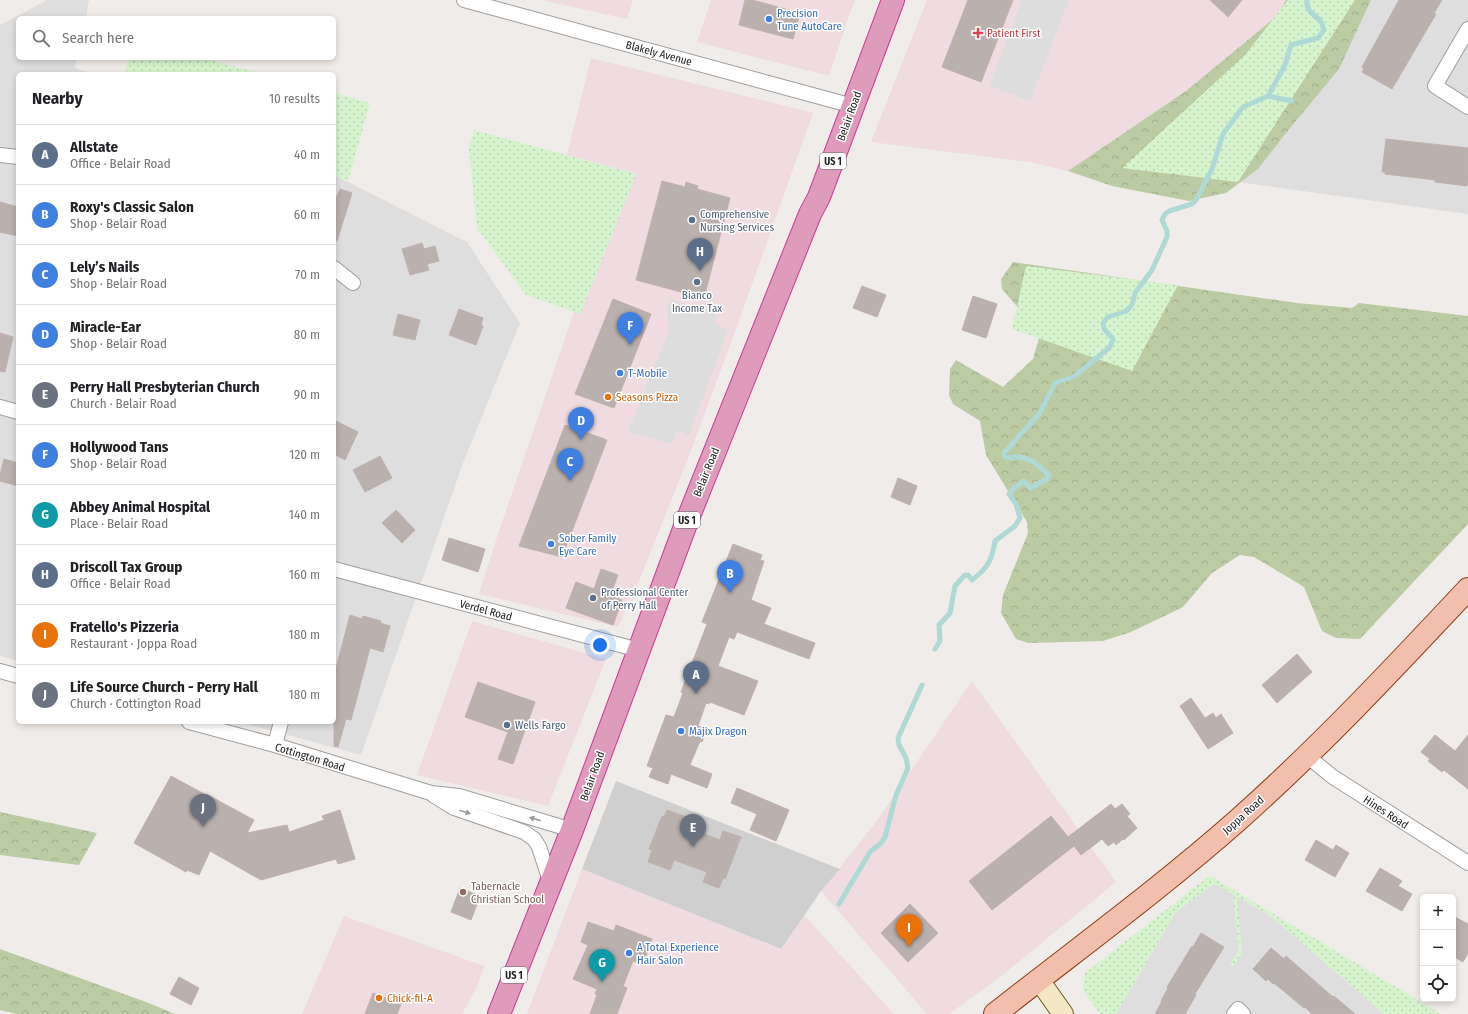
<!DOCTYPE html>
<meta charset="utf-8">
<style>
body{margin:0;font-family:"Fira Sans Condensed",sans-serif;background:#f2f2f2;color:#202124}
.controls{position:absolute;right:12px;bottom:12px;display:grid;overflow:hidden;border-radius:6px;box-shadow:0 2px 6px #0003}
.controls button{width:36px;height:36px;display:grid;place-items:center;padding:0;border:0;border-bottom:1px solid #e0e0e0;background:#fff;color:#202124;font:20px sans-serif}
.you{position:absolute;left:600px;top:645px;width:14px;height:14px;margin:-10px;border:3px solid #fff;border-radius:50%;background:#1a73e8;box-shadow:0 0 0 6px #1a73e833}
.badge{display:grid;place-items:center;width:26px;height:26px;border-radius:50%;background:#bb1849;color:#fff;font-size:13px;font-weight:700}
.pin{position:absolute;translate:-50% -33px;filter:drop-shadow(0 1px 2px #0008)}
.pin::after{content:'';position:absolute;top:21px;width:14px;height:12px;background:inherit;clip-path:polygon(0 0,100% 0,50% 100%)}
.list{margin:0;padding:0;list-style:none}
h2{display:flex;justify-content:space-between;align-items:center;height:52px;margin:0;padding:0 16px;font-size:17px}
h2 small{font-size:13px;font-weight:400;color:#757577}
.list li{display:grid;grid-template-columns:26px 1fr auto;gap:12px;align-items:center;box-sizing:border-box;height:60px;padding:0 16px;border-top:1px solid #e0e0e0}
.list b{display:block;font-size:15px;white-space:nowrap}
.list p{margin:0;font-size:13px;white-space:nowrap;color:#757577}
.list em{font-size:13px;font-style:normal;color:#757577}
.icon{flex:none;width:22px;height:22px;fill:none;stroke:currentColor;stroke-width:2;stroke-linecap:round;stroke-linejoin:round}
.map{position:relative;flex:none;width:1468px;height:1014px;overflow:hidden}
.search{position:absolute;background:#fff;box-shadow:0 2px 6px #0003;left:16px;top:16px;width:320px;height:44px;display:flex;align-items:center;gap:10px;box-sizing:border-box;padding:0 14px;border-radius:6px;color:#757577;font-size:15px}
.panel{position:absolute;background:#fff;box-shadow:0 2px 6px #0003;left:16px;top:72px;width:320px;height:652px;border-radius:6px}
.map>svg:first-child{display:block}
.residential{fill:#dfdedf}
.commercial{fill:#efdbe0}
.religious{fill:#cfcfcf}
.forest{fill:url(#forest-crowns)}
.park{fill:url(#park-dots)}
.parking{fill:#ddd}
.lines{fill:none;stroke-linecap:round;stroke-linejoin:round}
.stream{stroke:#afd9d5;stroke-width:5}
.building{fill:#bab1af;stroke:#c1b0ad}
.street-casing{stroke:#9e9e9e;stroke-width:16}
.secondary-casing{stroke:#6e5c12;stroke-width:22}
.primary-casing{stroke:#8d3f12;stroke-width:24}
.highway-casing{stroke:#c83d97;stroke-width:24}
.street{stroke:#fff;stroke-width:14}
.secondary{stroke:#f3e7c5;stroke-width:20}
.primary{stroke:#f2bfad;stroke-width:22}
.highway{stroke:#de9bbc;stroke-width:22}
.oneway{fill:#9b9b9b}
.shop-dot{fill:#3f7fe0;stroke:#fff;stroke-width:1.5}
.health-dot{fill:#e0444e;stroke:#fff;stroke-width:1.5}
.service-dot{fill:#5c6f8a;stroke:#fff;stroke-width:1.5}
.food-dot{fill:#e8710a;stroke:#fff;stroke-width:1.5}
.education-dot{fill:#8d6e63;stroke:#fff;stroke-width:1.5}
.labels{text-anchor:middle;stroke-width:3;stroke-linejoin:round;paint-order:stroke}
.shield{fill:#fff;stroke:#646464;stroke-width:1}
.shield-label{font-size:10px;font-weight:bold;fill:#212121}
.shop-label{font-size:11px;fill:#366cbe;stroke:#fff;text-anchor:start}
.health-label{font-size:11px;fill:#be3a42;stroke:#fff;text-anchor:start}
.street-label{font-size:11px;fill:#212121;stroke:#fff}
.service-label{font-size:11px;fill:#4e5e75;stroke:#fff;text-anchor:start}
.food-label{font-size:11px;fill:#c56008;stroke:#fff;text-anchor:start}
.education-label{font-size:11px;fill:#785e54;stroke:#fff;text-anchor:start}
</style>
<div class="map">
<svg width="1468" height="1014" viewBox="0 0 1468 1014">
<defs>
<pattern id="forest-crowns" width="20" height="18" patternUnits="userSpaceOnUse"><rect width="20" height="18" fill="#bbcba3"/><path d="M2 6a3 3 0 1 1 6 0M12 15a3 3 0 1 1 6 0" fill="none" stroke="#a0ae8c"/></pattern>
<pattern id="park-dots" width="8" height="8" patternUnits="userSpaceOnUse"><rect width="8" height="8" fill="#d5f4cd"/><path d="M2 2h.1M6 6h.1" fill="none" stroke="#b7d1b0" stroke-width="1.8" stroke-linecap="round"/></pattern>
</defs>
<rect width="100%" height="100%" fill="#f0ece9"/>
<!-- residential -->
<g class="residential">
<polygon points="47,0 89,0 86,18 18,18 18,58 77,58 75,68 94,74 18,74 18,661 0,656 0,25"/>
<polygon points="1355,0 1468,0 1468,214 1238,182"/>
<polygon points="334,175 467,242 520,323 463,463 361,755 240,722 334,722"/>
<polygon points="1214,883 1233,894 1239,951 1230,965 1242,953 1236,896 1272,917 1384,1014 1116,1014 1175,913"/>
</g>
<!-- commercial -->
<g class="commercial">
<polygon points="542,0 633,0 627,19"/>
<polygon points="711,0 855,0 848,18 829,76 697,42"/>
<polygon points="927,0 1286,0 1278,15 1186,91 1068,171 1030,162 871,142"/>
<polygon points="591,58 813,113 740,318 689,456 641,576 618,627 479,594 497,537 574,312 580,314 636,174 567,155"/>
<polygon points="472,621 606,659 548,806 417,775"/>
<polygon points="972,681 1116,882 1000,977 949,1014 927,1014 821,891 876,822"/>
<polygon points="582,869 780,949 804,915 894,1014 527,1014"/>
<polygon points="344,916 484,966 476,989 462,1014 302,1014"/>
</g>
<!-- religious -->
<polygon class="religious" points="616,781 840,869 821,891 781,949 582,869"/>
<!-- forest -->
<g class="forest">
<polygon points="1286,0 1371,0 1339,69 1286,133 1258,169 1226,193 1189,201 1112,186 1068,171 1186,91 1278,15"/>
<polygon points="1013,262 1297,303 1352,308 1359,303 1468,316 1468,524 1360,639 1336,638 1322,631 1304,587 1254,557 1240,555 1212,573 1183,607 1131,632 1103,641 1028,643 1016,639 1001,613 1003,595 1028,533 1027,522 986,455 980,421 953,404 949,395 950,369 956,360 1003,387 1033,359 1039,338 1033,325 1002,289 1001,279"/>
<polygon points="0,812 97,833 79,865 0,855"/>
<polygon points="0,949 146,1002 175,1014 18,1014 0,1010"/>
</g>
<!-- park -->
<g class="park">
<polygon points="1288,0 1355,0 1238,182 1122,168 1245,55"/>
<polygon points="129,58 203,58 263,74 125,74"/>
<polygon points="334,93 370,103 348,181 334,175"/>
<polygon points="474,130 636,174 580,314 526,295 477,228 469,148"/>
<polygon points="1026,266 1178,285 1132,371 1012,329"/>
<polygon points="1209,876 1210,876 1441,1014 1384,1014 1272,917 1237,896 1242,953 1233,967 1230,965 1239,951 1233,894 1214,884 1175,913 1116,1014 1100,1014 1083,990 1085,973"/>
</g>
<!-- parking -->
<g class="parking">
<polygon points="1022,0 1069,0 1030,101 989,86"/>
<polygon points="670,299 717,313 715,323 728,330 689,435 677,430 672,444 628,432 669,331 667,309"/>
</g>
<g class="lines">
<!-- stream -->
<g class="stream">
<polyline points="1268,96 1292,101"/>
<path d="M935,649L940,641L939,625L950,613L955,586L965,575H968L972,580C988,568 992,560 995,541L1015,526L1020,518L1016,504L1009,494L1014,488L1024,481L1030,488L1047,479L1049,475C1040,467 1032,458 1019,457C1014,456 1009,460 1004,456V453L1039,414L1055,383L1075,376L1110,347L1113,339L1104,329L1103,323L1108,317L1126,311L1132,305L1135,293L1152,270L1167,237V231L1162,220L1165,214L1169,211L1192,204L1196,200L1212,169L1223,134L1243,107L1268,96L1285,65L1291,45L1318,38L1324,30C1323,28 1323,26 1322,24C1318,15 1305,13 1307,0"/>
<polyline points="839,904 870,852 881,843 885,837 896,795 908,768 906,758 899,745 898,738 922,685"/>
</g>
</g>
<!-- building -->
<g class="building">
<polygon points="745,0 752,0 800,13 793,39 739,25"/>
<polygon points="968,0 1013,0 981,82 942,67"/>
<polygon points="1210,0 1242,0 1228,17"/>
<polygon points="1399,0 1442,0 1434,13 1436,14 1392,89 1362,72 1364,68 1362,67"/>
<polygon points="1386,139 1468,148 1468,180 1467,186 1435,182 1435,180 1385,174 1385,172 1382,172"/>
<polygon points="662,181 685,187 686,182 698,186 697,189 730,198 704,298 636,280"/>
<polygon points="340,189 352,193 337,241 334,240 334,196 337,197"/>
<polygon points="0,202 18,207 18,236 0,232"/>
<polygon points="422,243 424,249 435,246 439,261 427,264 429,270 410,275 402,249"/>
<polygon points="862,286 886,295 877,317 853,308"/>
<polygon points="973,296 997,304 986,338 962,330"/>
<polygon points="613,299 651,314 614,408 575,394"/>
<polygon points="459,309 483,318 481,325 483,326 476,345 449,335"/>
<polygon points="398,314 420,320 415,340 393,335"/>
<polygon points="0,333 13,337 5,372 0,371"/>
<polygon points="334,420 358,432 345,460 334,454"/>
<polygon points="565,425 607,440 562,557 519,546"/>
<polygon points="380,456 392,478 365,492 353,470"/>
<polygon points="4,459 18,463 18,486 0,481 0,475"/>
<polygon points="898,478 917,486 910,505 891,497"/>
<polygon points="396,510 415,530 402,543 382,523"/>
<polygon points="449,538 485,549 478,572 442,560"/>
<polygon points="733,544 762,555 760,560 764,561 751,600 771,608 764,624 815,643 809,659 737,632 734,639 729,637 718,666 758,681 744,715 710,702 709,704 706,703 698,726 707,729 702,742 700,741 690,765 712,774 707,788 671,774 668,784 649,777 653,768 647,766 666,715 674,717 683,693 681,692 707,624 702,622"/>
<polygon points="601,569 618,575 610,596 622,600 613,625 566,608 576,582 594,589"/>
<polygon points="350,615 362,619 363,616 381,621 380,623 390,626 383,652 370,648 351,720 346,719 338,747 334,746 334,676"/>
<polygon points="1297,654 1312,672 1277,703 1262,685"/>
<polygon points="478,682 535,702 513,764 498,759 508,732 465,717"/>
<polygon points="1191,698 1205,718 1213,713 1216,718 1221,714 1233,733 1208,749 1180,706"/>
<polygon points="1435,735 1455,751 1468,735 1468,789 1444,770 1442,772 1428,761 1430,759 1421,752"/>
<polygon points="171,776 206,795 206,794 254,820 247,833 287,825 289,832 324,820 322,816 340,810 355,859 338,864 336,859 261,880 210,851 199,875 187,870 186,872 134,843"/>
<polygon points="737,788 789,810 776,841 750,830 757,814 731,803"/>
<polygon points="1111,804 1115,809 1122,804 1130,814 1127,816 1137,828 1124,840 1123,839 1116,845 1114,842 1108,846 1102,839 1081,855 1074,846 992,910 969,881 1051,816 1068,837"/>
<polygon points="667,810 689,818 686,827 720,840 723,831 741,837 725,879 723,878 719,888 703,882 707,872 674,860 670,870 648,862 652,850 649,849 662,816 664,817"/>
<polygon points="1316,840 1333,850 1336,845 1349,853 1335,877 1305,860"/>
<polygon points="1380,868 1402,881 1398,886 1412,894 1402,911 1366,891"/>
<polygon points="460,888 480,896 471,920 451,912"/>
<polygon points="910,904 938,933 908,962 881,933"/>
<polygon points="1453,916 1468,924 1468,953 1463,962 1453,956"/>
<polygon points="588,922 614,931 616,925 652,939 643,964 633,961 623,986 627,988 617,1014 590,1014 597,995 595,994 597,989 573,979 588,945 581,942"/>
<polygon points="1201,933 1224,947 1195,994 1196,995 1185,1014 1155,1014 1162,1001 1161,1001 1168,988 1167,987 1192,946 1193,947"/>
<polygon points="1271,948 1284,959 1286,956 1333,997 1334,996 1355,1014 1312,1014 1305,1007 1304,1008 1274,983 1273,984 1268,979 1266,981 1253,969"/>
<polygon points="179,977 199,988 191,1005 170,994"/>
<polygon points="373,993 401,1004 397,1014 365,1014"/>
</g>
<g class="lines">
<defs>
<g id="street">
<polyline points="464,0 853,106"/>
<polyline points="1468,29 1435,86 1468,107"/>
<polyline points="0,155 18,157"/>
<polyline points="334,268 353,283"/>
<polyline points="0,407 18,412"/>
<polyline points="334,569 639,650"/>
<polyline points="0,671 18,676"/>
<polyline points="189,722 275,745 431,793 459,796 572,830"/>
<polyline points="275,745 281,722"/>
<polyline points="1307,756 1333,777 1468,863"/>
<polyline points="433,795 454,808 524,832 534,839 539,847 551,884"/>
<polyline points="1234,1014 1238,1009 1243,1014"/>
</g>
<polyline id="secondary" points="1039,980 1063,1014"/>
<path id="primary" d="M995,1014C1076,950 1160,889 1238,820C1319,748 1393,669 1468,589"/>
<polyline id="highway" points="499,1014 572,830 687,521 810,214 819,197 893,0"/>
</defs>
<!-- street casing -->
<use href="#street" class="street-casing"/>
<!-- secondary casing -->
<use href="#secondary" class="secondary-casing"/>
<!-- primary casing -->
<use href="#primary" class="primary-casing"/>
<!-- highway casing -->
<use href="#highway" class="highway-casing"/>
<!-- street -->
<use href="#street" class="street"/>
<!-- secondary -->
<use href="#secondary" class="secondary"/>
<!-- primary -->
<use href="#primary" class="primary"/>
<!-- highway -->
<use href="#highway" class="highway"/>
</g>
<!-- one-way arrows -->
<defs><path id="oneway-solid" d="M-6-.8H1V-3.2L6.5 0L1 3.2V.8H-6Z"/></defs>
<g class="oneway">
<use href="#oneway-solid" transform="translate(465 812) rotate(18)"/>
<use href="#oneway-solid" transform="translate(535 819) rotate(-163)"/>
</g>
<!-- markers -->
<g class="shop-dot">
<circle cx="769" cy="19" r="4"/>
<circle cx="620" cy="373" r="4"/>
<circle cx="551" cy="544" r="4"/>
<circle cx="681" cy="731" r="4"/>
<circle cx="629" cy="953" r="4"/>
</g>
<path class="health-dot" d="M976 27h4v4h4v4h-4v4h-4v-4h-4v-4h4z"/>
<g class="service-dot">
<circle cx="692" cy="220" r="4"/>
<circle cx="697" cy="282" r="4"/>
<circle cx="593" cy="598" r="4"/>
<circle cx="507" cy="725" r="4"/>
</g>
<g class="food-dot">
<circle cx="608" cy="397" r="4"/>
<circle cx="379" cy="998" r="4"/>
</g>
<circle class="education-dot" cx="463" cy="892" r="4"/>
<g class="labels">
<!-- shield labels -->
<g class="shield">
<rect x="820" y="153" width="26" height="16" rx="3"/>
<rect x="674" y="512" width="26" height="16" rx="3"/>
<rect x="501" y="967" width="26" height="16" rx="3"/>
</g>
<g class="shield-label">
<text x="833" y="165">US 1</text>
<text x="687" y="524">US 1</text>
<text x="514" y="979">US 1</text>
</g>
<!-- shop labels -->
<g class="shop-label">
<text x="777" y="17">Precision<tspan x="777" dy="13">Tune AutoCare</tspan></text>
<text x="628" y="377">T-Mobile</text>
<text x="559" y="542">Sober Family<tspan x="559" dy="13">Eye Care</tspan></text>
<text x="689" y="735">Majix Dragon</text>
<text x="637" y="951">A Total Experience<tspan x="637" dy="13">Hair Salon</tspan></text>
</g>
<!-- health labels -->
<g class="health-label">
<text x="987" y="37">Patient First</text>
</g>
<!-- street labels -->
<g class="street-label">
<text transform="translate(659 53) rotate(15)" y="4">Blakely Avenue</text>
<text transform="translate(849 116) rotate(-70)" y="4">Belair Road</text>
<text transform="translate(706 472) rotate(-68)" y="4">Belair Road</text>
<text transform="translate(486 610) rotate(15)" y="4">Verdel Road</text>
<text transform="translate(310 757) rotate(17)" y="4">Cottington Road</text>
<text transform="translate(592 776) rotate(-70)" y="4">Belair Road</text>
<text transform="translate(1386 812) rotate(33)" y="4">Hines Road</text>
<text transform="translate(1243 815) rotate(-42)" y="4">Joppa Road</text>
</g>
<!-- service labels -->
<g class="service-label">
<text x="700" y="218">Comprehensive<tspan x="700" dy="13">Nursing Services</tspan></text>
<text x="697" y="299" text-anchor="middle">Bianco<tspan x="697" dy="13">Income Tax</tspan></text>
<text x="601" y="596">Professional Center<tspan x="601" dy="13">of Perry Hall</tspan></text>
<text x="515" y="729">Wells Fargo</text>
</g>
<!-- food labels -->
<g class="food-label">
<text x="616" y="401">Seasons Pizza</text>
<text x="387" y="1002">Chick-fil-A</text>
</g>
<!-- education labels -->
<g class="education-label">
<text x="471" y="890">Tabernacle<tspan x="471" dy="13">Christian School</tspan></text>
</g>
</g>
</svg>
<div class="controls">
<button>+</button>
<button>−</button>
<button><svg class="icon" aria-label="locate" viewBox="0 0 24 24"><circle cx="12" cy="12" r="6"/><path d="M12 2v4M12 18v4M2 12h4M18 12h4"/></svg></button>
</div>
<div class="you"></div>
<div class="pin badge" style="left:696px;top:694px;background:#5c6f8a">A</div>
<div class="pin badge" style="left:730px;top:593px;background:#3f7fe0">B</div>
<div class="pin badge" style="left:570px;top:481px;background:#3f7fe0">C</div>
<div class="pin badge" style="left:581px;top:440px;background:#3f7fe0">D</div>
<div class="pin badge" style="left:693px;top:847px;background:#6b7280">E</div>
<div class="pin badge" style="left:630px;top:345px;background:#3f7fe0">F</div>
<div class="pin badge" style="left:602px;top:982px;background:#0f9aa8">G</div>
<div class="pin badge" style="left:700px;top:271px;background:#5c6f8a">H</div>
<div class="pin badge" style="left:909px;top:947px;background:#e8710a">I</div>
<div class="pin badge" style="left:203px;top:827px;background:#6b7280">J</div>
<div class="search"><svg class="icon" aria-label="search" viewBox="0 0 24 24"><circle cx="10" cy="10" r="6"/><path d="M15 15l6 6"/></svg>Search here</div>
<section class="panel">
<h2>Nearby<small>10 results</small></h2>
<ul class="list">
<li><span class="badge" style="background:#5c6f8a">A</span><div><b>Allstate</b><p>Office · Belair Road</p></div><em>40 m</em></li>
<li><span class="badge" style="background:#3f7fe0">B</span><div><b>Roxy's Classic Salon</b><p>Shop · Belair Road</p></div><em>60 m</em></li>
<li><span class="badge" style="background:#3f7fe0">C</span><div><b>Lely’s Nails</b><p>Shop · Belair Road</p></div><em>70 m</em></li>
<li><span class="badge" style="background:#3f7fe0">D</span><div><b>Miracle-Ear</b><p>Shop · Belair Road</p></div><em>80 m</em></li>
<li><span class="badge" style="background:#6b7280">E</span><div><b>Perry Hall Presbyterian Church</b><p>Church · Belair Road</p></div><em>90 m</em></li>
<li><span class="badge" style="background:#3f7fe0">F</span><div><b>Hollywood Tans</b><p>Shop · Belair Road</p></div><em>120 m</em></li>
<li><span class="badge" style="background:#0f9aa8">G</span><div><b>Abbey Animal Hospital</b><p>Place · Belair Road</p></div><em>140 m</em></li>
<li><span class="badge" style="background:#5c6f8a">H</span><div><b>Driscoll Tax Group</b><p>Office · Belair Road</p></div><em>160 m</em></li>
<li><span class="badge" style="background:#e8710a">I</span><div><b>Fratello's Pizzeria</b><p>Restaurant · Joppa Road</p></div><em>180 m</em></li>
<li><span class="badge" style="background:#6b7280">J</span><div><b>Life Source Church - Perry Hall</b><p>Church · Cottington Road</p></div><em>180 m</em></li>
</ul>
</section>
</div>
